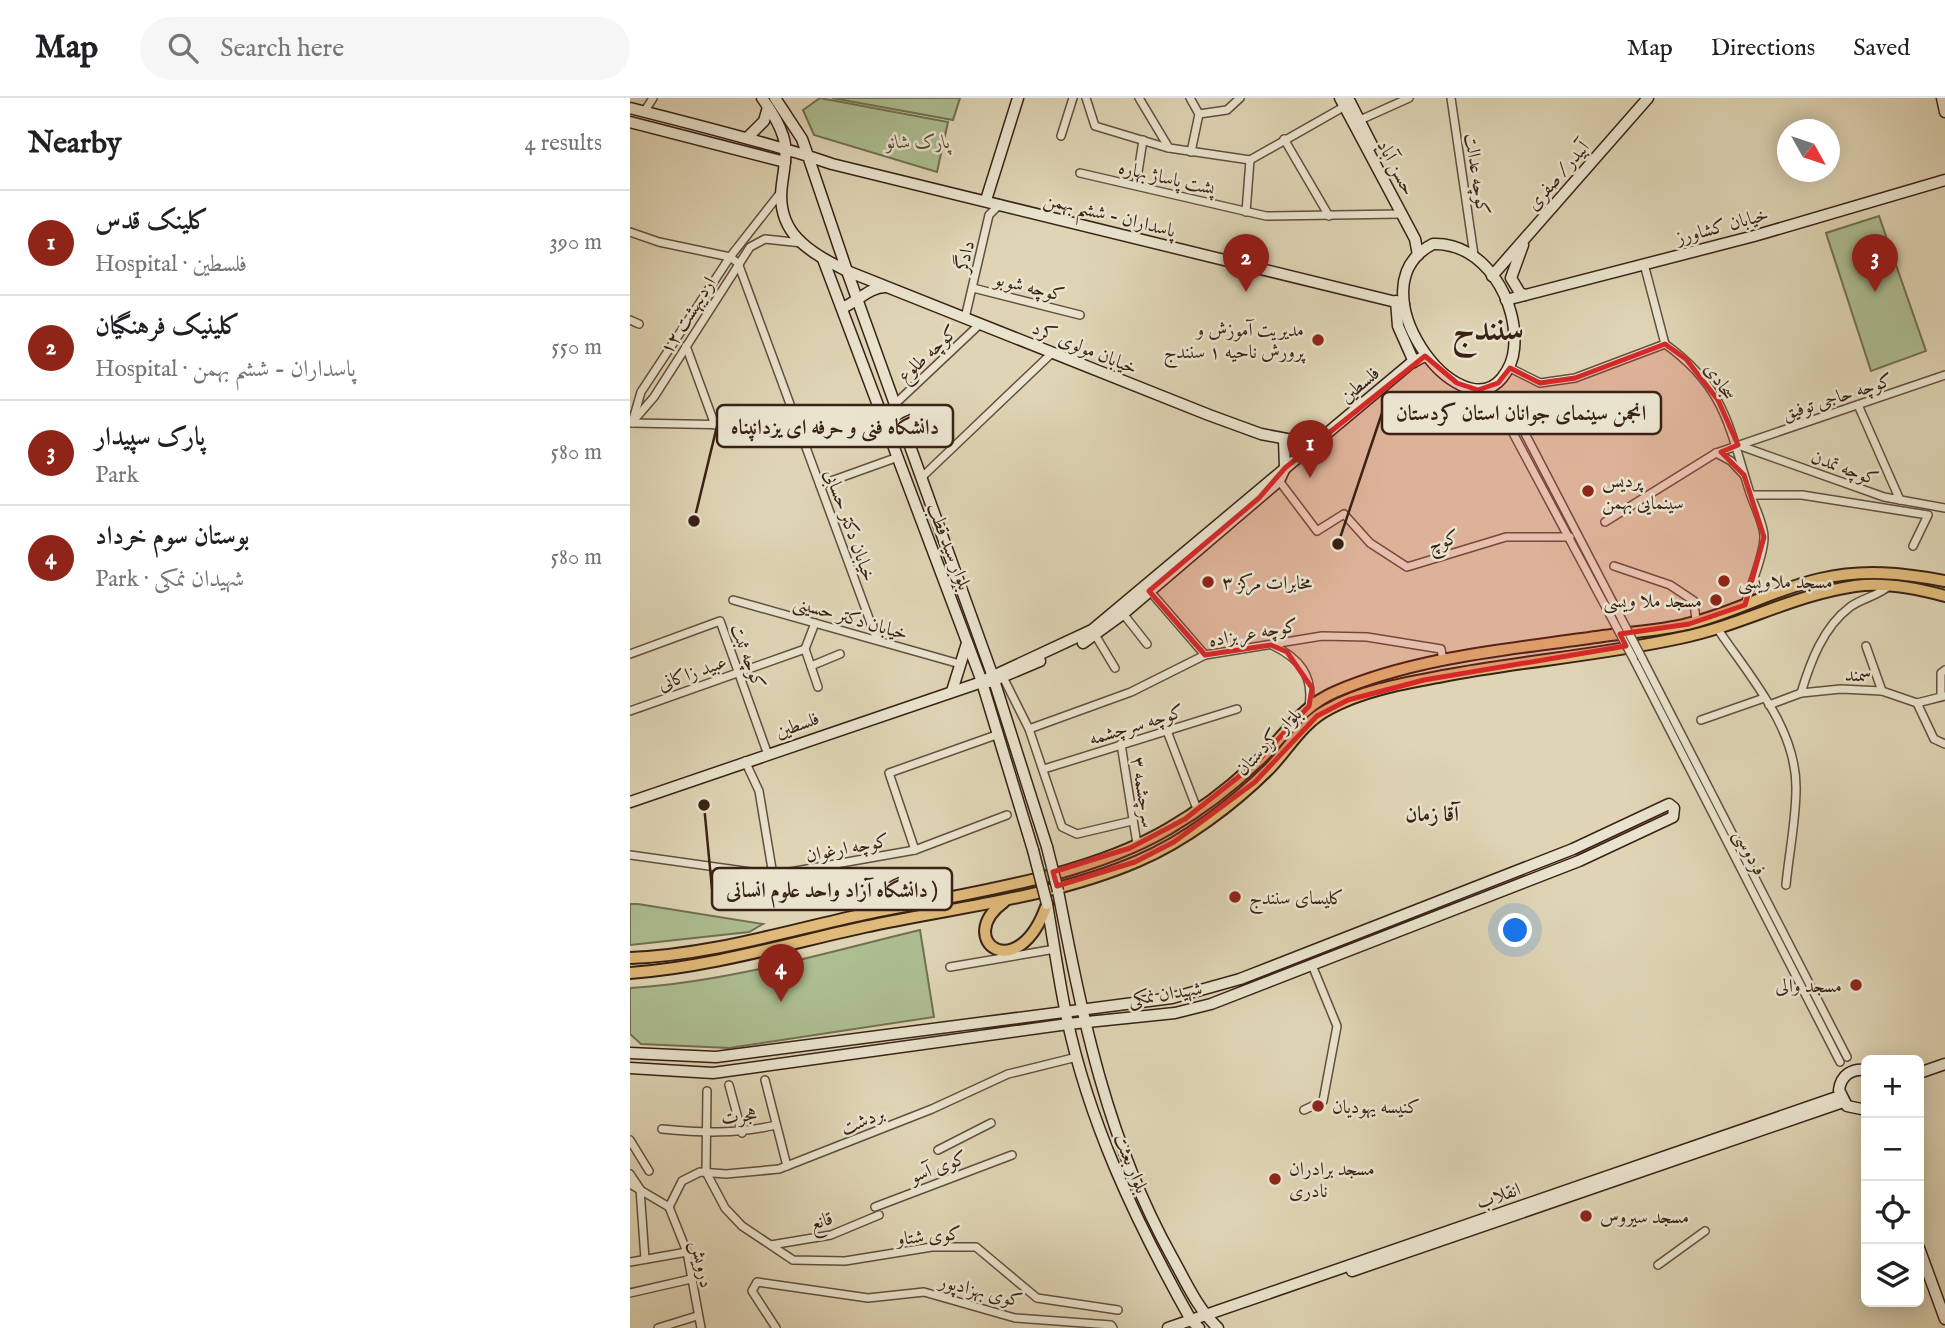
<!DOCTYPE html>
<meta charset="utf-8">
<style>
body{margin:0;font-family:"IM FELL English",Amiri,serif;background:#f6f6f6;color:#202124}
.controls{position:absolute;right:21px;bottom:21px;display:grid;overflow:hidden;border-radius:10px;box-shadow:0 4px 18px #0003}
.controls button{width:63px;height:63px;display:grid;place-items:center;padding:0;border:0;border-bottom:2px solid #e0e0e0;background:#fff;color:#202124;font:35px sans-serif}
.compass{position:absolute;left:1147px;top:21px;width:63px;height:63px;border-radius:50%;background:#fff;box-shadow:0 4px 18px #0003;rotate:130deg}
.you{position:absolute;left:886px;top:833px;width:24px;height:24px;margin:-18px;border:5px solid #fff;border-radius:50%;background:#1a73e8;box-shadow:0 0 0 10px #1a73e833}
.badge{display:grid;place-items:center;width:46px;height:46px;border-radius:50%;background:#8f2418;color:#fff;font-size:23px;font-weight:700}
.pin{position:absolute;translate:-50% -58px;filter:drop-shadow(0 2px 4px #0008)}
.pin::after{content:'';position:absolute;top:37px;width:24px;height:21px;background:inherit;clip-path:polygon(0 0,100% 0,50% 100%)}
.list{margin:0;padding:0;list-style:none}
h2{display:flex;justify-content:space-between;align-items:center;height:91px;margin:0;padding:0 28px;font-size:30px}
h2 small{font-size:23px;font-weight:400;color:#757577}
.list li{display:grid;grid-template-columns:46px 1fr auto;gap:21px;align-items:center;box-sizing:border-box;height:105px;padding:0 28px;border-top:2px solid #e0e0e0}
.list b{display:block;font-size:26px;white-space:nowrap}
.list p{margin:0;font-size:23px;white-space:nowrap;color:#757577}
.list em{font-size:23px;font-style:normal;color:#757577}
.icon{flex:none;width:38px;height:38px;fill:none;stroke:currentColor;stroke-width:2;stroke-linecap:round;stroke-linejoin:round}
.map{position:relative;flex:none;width:1315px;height:1230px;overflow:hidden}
header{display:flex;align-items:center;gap:42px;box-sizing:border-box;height:98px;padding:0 35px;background:#fff;border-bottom:2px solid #e0e0e0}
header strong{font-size:33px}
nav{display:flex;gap:38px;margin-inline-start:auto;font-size:24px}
.search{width:490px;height:63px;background:#f6f6f6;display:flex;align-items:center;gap:18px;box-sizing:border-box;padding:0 24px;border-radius:38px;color:#757577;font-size:26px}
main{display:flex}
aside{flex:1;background:#fff}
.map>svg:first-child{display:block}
.green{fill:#adbe91;stroke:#727053;stroke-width:2}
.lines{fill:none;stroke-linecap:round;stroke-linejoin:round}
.street-casing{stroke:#624f3d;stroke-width:10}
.secondary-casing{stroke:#382215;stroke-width:13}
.primary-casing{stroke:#382215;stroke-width:14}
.street{stroke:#eae4cf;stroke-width:7}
.secondary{stroke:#eae4cf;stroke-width:10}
.primary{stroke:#e0ba7a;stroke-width:10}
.street-bridge-casing{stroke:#624f3d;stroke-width:10;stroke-linecap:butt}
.secondary-bridge-casing{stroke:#382215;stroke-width:13;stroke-linecap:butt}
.street-bridge{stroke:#eae4cf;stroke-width:7}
.secondary-bridge{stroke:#eae4cf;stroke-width:10}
.marked{fill:#d62828;fill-opacity:0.2;stroke:#d62828;stroke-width:5;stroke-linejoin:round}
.poi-dot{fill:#8f2418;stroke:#eae4cf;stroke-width:2.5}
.labels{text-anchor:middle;stroke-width:5;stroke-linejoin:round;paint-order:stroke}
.park-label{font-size:19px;font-style:italic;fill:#554934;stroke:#eae4cf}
.street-label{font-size:19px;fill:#382215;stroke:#eae4cf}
.poi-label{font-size:19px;fill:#382215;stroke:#eae4cf;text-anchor:start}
.neighbourhood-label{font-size:21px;font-weight:bold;fill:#382215;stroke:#eae4cf}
.town-label{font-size:33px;font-weight:bold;fill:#382215;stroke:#eae4cf}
.leader{fill:none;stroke:#382215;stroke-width:2.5}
.callout-dot{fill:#382215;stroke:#eae4cf;stroke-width:2.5}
.callout{fill:#eae4cf;stroke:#382215;stroke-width:2.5}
.callout-label{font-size:21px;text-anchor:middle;font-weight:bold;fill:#382215}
</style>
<header>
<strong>Map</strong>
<div class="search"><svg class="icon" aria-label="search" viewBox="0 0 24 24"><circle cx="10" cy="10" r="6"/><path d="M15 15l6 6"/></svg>Search here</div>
<nav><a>Map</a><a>Directions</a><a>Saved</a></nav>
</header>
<main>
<aside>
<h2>Nearby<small>4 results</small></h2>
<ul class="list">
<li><span class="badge">1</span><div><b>کلینک قدس</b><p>Hospital · فلسطین</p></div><em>390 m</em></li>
<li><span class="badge">2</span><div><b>کلینیک فرهنگیان</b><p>Hospital · پاسداران - ششم بهمن</p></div><em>550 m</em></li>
<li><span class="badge">3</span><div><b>پارک سپیدار</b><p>Park</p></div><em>580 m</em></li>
<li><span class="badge">4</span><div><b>بوستان سوم خرداد</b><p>Park · شهیدان نمکی</p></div><em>580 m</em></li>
</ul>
</aside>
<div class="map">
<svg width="1315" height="1230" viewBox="0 0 1315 1230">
<rect width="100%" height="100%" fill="#dfd5b5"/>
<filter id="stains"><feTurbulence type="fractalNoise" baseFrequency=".00286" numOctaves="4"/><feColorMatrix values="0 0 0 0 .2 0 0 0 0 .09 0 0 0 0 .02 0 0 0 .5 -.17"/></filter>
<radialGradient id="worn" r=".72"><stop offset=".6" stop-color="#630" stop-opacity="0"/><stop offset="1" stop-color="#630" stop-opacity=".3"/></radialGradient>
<!-- green -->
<g class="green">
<polygon points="190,0 318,24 307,74 184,37 173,12"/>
<polygon points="202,0 330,0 323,22"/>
<polygon points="1249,118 1296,253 1241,273 1196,135"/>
<polygon points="0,806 8,806 133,826 119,834 0,847"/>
<path d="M290,832L304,919L99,950L11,946L0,936V890C99,884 194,855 290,832Z"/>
</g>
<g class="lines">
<defs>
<g id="street">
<polyline points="456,0 465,28 538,50"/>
<polyline points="509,0 539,50 620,62 717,7"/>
<polyline points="560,0 569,16 561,54"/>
<polyline points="821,0 844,157"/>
<polyline points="14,14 23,0"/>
<polyline points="569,16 597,12 610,0"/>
<polyline points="730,22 779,0"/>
<polyline points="431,38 443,0"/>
<polyline points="654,41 699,118"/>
<polyline points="450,75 636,118 771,116"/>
<polyline points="506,87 513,42"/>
<polyline points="616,114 620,62"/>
<polyline points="0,134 29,144 100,159 108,165 247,542"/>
<polyline points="1014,166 1035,246"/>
<polyline points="343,190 450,217"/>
<polyline points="335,220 359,117 370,106"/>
<polyline points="0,222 9,226"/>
<path d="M1035,246C1094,288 1099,328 1119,392C1123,406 1134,425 1134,439C1134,457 1120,489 1115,507"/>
<polyline points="56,248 85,327"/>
<polyline points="880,270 910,285 945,280 1035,246"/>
<polyline points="877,301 992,522"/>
<polyline points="264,307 350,226"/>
<polyline points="868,307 980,517"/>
<polyline points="1228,307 1270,402"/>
<polyline points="5,321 24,299 120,149 135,141 172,145"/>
<polyline points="2,325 11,294 100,159 151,94"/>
<polyline points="2,325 168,328"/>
<polyline points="1108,347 1254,399 1315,410"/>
<polyline points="1086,355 1101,363 1113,376"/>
<polyline points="291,380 422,255"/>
<polyline points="647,380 687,433 714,416 740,445 777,469 876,439 940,439"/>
<polyline points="190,387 268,359"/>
<polyline points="1121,397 1172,397 1298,417 1283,448"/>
<polyline points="975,424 1086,355 1315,277"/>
<polyline points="984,468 1040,487 1064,503 1066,523"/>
<polyline points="518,491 575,557"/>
<polyline points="103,502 330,566"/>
<polyline points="491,513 517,546"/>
<path d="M1087,530C1119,578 1167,630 1166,691C1166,722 1159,755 1156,787"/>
<polyline points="464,535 485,570"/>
<path d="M642,547C669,560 684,577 679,608"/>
<polyline points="1236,548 1252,593"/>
<polyline points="175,551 188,589"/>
<polyline points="175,551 185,525"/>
<polyline points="0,556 90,523 137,654"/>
<polyline points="1003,560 1210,964"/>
<polyline points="1012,560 1217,959"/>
<polyline points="181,568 210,556"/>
<polyline points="373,579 399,631 432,729 447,736 502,723"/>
<path d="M1171,595C1180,565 1193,529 1220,509C1232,500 1248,498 1259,488"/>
<polyline points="1311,598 1311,575 1315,572"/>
<polyline points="1287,605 1304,641 1315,646"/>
<polyline points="1139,607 1171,595 1211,591 1252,593 1287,605 1315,598"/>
<polyline points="0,613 175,551"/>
<polyline points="1071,622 1134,600"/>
<polyline points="399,631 501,594 575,557 692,538 737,539 811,551 813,563"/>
<polyline points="537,633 567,711"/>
<polyline points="491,646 507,746"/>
<polyline points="115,663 129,693 143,777"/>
<polyline points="414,671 607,611"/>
<polyline points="285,752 377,717"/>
<polyline points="0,757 143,777 285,752 259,675 369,636"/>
<polyline points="320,869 425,851"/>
<polyline points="135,982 157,1068"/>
<polyline points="99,987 112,1035"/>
<polyline points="77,993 76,1074 95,1110 112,1128 163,1162 215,1163 302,1149 346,1149 407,1200 488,1212"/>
<polyline points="674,1012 693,1003 707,928 682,867"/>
<path d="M32,1031C72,1035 107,1036 146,1027"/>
<polyline points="0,1042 19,1073"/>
<polyline points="308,1052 361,1025"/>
<polyline points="0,1076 10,1091 15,1161"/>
<polyline points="0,1086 39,1109"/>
<polyline points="39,1109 52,1083 70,1074 96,1076 149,1071 302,1011 378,976 447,959"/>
<polyline points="39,1109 57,1154 71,1230"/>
<polyline points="245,1109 382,1057"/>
<polyline points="141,1147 201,1137 249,1117"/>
<polyline points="0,1164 57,1154"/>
<polyline points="1028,1167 1075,1133"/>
<polyline points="0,1195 61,1181"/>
<polyline points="28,1230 67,1218"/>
<polyline points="146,1230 122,1193 127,1184 238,1200 294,1194 385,1220 481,1227 483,1230"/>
</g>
<g id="secondary">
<polyline points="145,0 172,41 178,58 202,66 774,206"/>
<polyline points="710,0 785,141 788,157"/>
<polyline points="718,0 742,47"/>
<polyline points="1312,0 1315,14"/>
<path d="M0,10C60,25 119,40 178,58L217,173C179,154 145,135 152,86C154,71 158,52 153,38C149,25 140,11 132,0"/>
<polyline points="0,24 155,64"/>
<polyline points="117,40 134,23 138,9"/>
<polyline points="356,102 388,0"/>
<path d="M803,146C855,144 889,204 884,251C883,263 879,271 872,280C829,333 721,188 803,146Z"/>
<polyline points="893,147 881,180 890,195 895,197"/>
<polyline points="193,161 351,581 403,752"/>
<polyline points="217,173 362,576 417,749"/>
<polyline points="217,173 579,317 631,336 683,346"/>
<polyline points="862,178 1018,0"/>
<polyline points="876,202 1124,138 1315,82"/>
<polyline points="766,203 768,228 784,264"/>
<path d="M212,210C227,204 240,189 255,189"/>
<polyline points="453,545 493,516 649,383 655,370 654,341"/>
<polyline points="360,584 410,563"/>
<polyline points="322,593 337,545"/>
<polyline points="0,704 346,586 462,532 781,265 795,258"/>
<path d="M428,793C453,922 477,1042 542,1159C556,1184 567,1210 588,1230"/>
<path d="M417,806C423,841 428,876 435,911C457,1022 506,1124 561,1222L569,1230"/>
<polyline points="0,955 86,959 542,900 610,881 943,751 1039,706 1044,710 1043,719 949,763 581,906 545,915 438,926 83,975 0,970"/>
<path d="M1236,972C1222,970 1211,977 1209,992L1217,1008L1236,1012"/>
<polyline points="1289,975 1315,966"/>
<polyline points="1289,1150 1315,1221"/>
<polyline points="722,1173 1213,1004"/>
<polyline points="538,1230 1210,998"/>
</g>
<g id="primary">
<path d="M374,804C323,841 388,891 417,806"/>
<path d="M0,860C80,857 156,833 235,816C331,796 453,781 538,731C569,713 602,688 628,663C655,638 670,609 705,594C788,558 885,551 973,538C1001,534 1029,533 1057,526C1102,516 1144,491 1190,481C1232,471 1273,475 1315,483"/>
<path d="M0,875C80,869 157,846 234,829C325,809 422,800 508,763C555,743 604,706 640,670C659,650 673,624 699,611C733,592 776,585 813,578C892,563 972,557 1050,540C1110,528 1163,497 1225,488C1255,484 1286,490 1315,498"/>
</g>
</defs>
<!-- street casing -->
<use href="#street" class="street-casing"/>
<!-- secondary casing -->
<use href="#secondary" class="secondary-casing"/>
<!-- primary casing -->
<use href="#primary" class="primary-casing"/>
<!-- street -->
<use href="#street" class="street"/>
<!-- secondary -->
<use href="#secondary" class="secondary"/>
<!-- primary -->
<use href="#primary" class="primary"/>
<defs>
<g id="street-bridge">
<polyline points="980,517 1003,560"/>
<polyline points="992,522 1012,560"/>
</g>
<g id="secondary-bridge">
<polyline points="417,749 428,793"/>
<polyline points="403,752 417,806"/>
</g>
</defs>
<!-- street-bridge casing -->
<use href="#street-bridge" class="street-bridge-casing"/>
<!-- secondary-bridge casing -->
<use href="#secondary-bridge" class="secondary-bridge-casing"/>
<!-- street-bridge -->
<use href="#street-bridge" class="street-bridge"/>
<!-- secondary-bridge -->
<use href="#secondary-bridge" class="secondary-bridge"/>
</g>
<!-- marked area -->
<path class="marked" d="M1035,246L1056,261L1088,302L1108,347L1091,354L1114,377L1134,439L1115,507L1059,526L990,536L996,548L794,582L718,602L687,618L625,684L544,744L505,764L427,788L423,774L500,750L555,721L626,665L679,608L682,590L657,554L641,547L575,557L519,493L629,400L655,370L795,258L827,285L848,292L868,285L880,270L910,285L945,280Z"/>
<!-- markers -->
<g class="poi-dot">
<circle cx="688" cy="242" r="7"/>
<circle cx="958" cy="393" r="7"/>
<circle cx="1094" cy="483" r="7"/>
<circle cx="578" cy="484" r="7"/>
<circle cx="1086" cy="502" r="7"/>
<circle cx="605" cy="799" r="7"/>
<circle cx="1226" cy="887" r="7"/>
<circle cx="688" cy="1008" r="7"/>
<circle cx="645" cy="1081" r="7"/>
<circle cx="956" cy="1118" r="7"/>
</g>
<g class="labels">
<!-- park labels -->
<g class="park-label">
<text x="288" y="50">پارک شانو</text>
</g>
<!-- street labels -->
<g class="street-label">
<text transform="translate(767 69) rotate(62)" y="7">حسن آباد</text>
<text transform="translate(848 76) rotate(81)" y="7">کوچه عدالت</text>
<text transform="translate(927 77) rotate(-49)" y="7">آبیدر / صفری</text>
<text transform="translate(537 79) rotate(13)" y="7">پشت پاساژ بهاره</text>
<text transform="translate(480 116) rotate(14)" y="7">پاسداران - ششم بهمن</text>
<text transform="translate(1092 127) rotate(-15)" y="7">خیابان کشاورز</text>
<text transform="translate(334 158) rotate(-77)" y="7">دادگر</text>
<text transform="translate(400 188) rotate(14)" y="7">کوچه شوبو</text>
<text transform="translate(57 217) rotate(-58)" y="7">۱۲ اردیبهشت</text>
<text transform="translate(455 249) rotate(22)" y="7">خیابان مولوی کرد</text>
<text transform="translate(297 255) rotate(-43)" y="7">کوچه طلوع</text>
<text transform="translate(1091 283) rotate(56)" y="7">سجادی</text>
<text transform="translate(729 286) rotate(-40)" y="7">فلسطین</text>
<text transform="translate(1207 298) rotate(-18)" y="7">کوچه حاجی توفیق</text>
<text transform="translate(1215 369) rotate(20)" y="7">کوچه تمدن</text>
<text transform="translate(221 427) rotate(70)" y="7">خیابان دکتر حسابی</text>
<text transform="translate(813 442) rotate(-19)" y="7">کوچ</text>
<text transform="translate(320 448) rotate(69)" y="7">بلوار سید قطب</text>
<text transform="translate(221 519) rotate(16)" y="7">خیابان دکتر حسینی</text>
<text transform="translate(623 534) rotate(-10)" y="7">کوچه عربزاده</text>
<text transform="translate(119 558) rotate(70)" y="7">کوچه ثبت</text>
<text transform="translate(62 574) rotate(-20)" y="7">عبید زاکانی</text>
<text transform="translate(1228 576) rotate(1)" y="7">سمند</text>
<text transform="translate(167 626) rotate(-19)" y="7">فلسطین</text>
<text transform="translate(506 626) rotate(-17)" y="7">کوچه سرچشمه</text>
<text transform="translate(638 643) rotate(-46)" y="7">بلوار کردستان</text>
<text transform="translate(514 694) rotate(81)" y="7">سرچشمه ۳</text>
<text transform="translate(217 749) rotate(-11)" y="7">کوچه ارغوان</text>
<text transform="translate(1121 754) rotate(63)" y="7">فردوسی</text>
<text transform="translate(535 895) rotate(-9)" y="7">شهیدان نمکی</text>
<text transform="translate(109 1017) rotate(-7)" y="7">هجرت</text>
<text transform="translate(232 1022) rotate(-22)" y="7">بردشت</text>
<text transform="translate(502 1065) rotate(68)" y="7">بلوار بعثت</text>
<text transform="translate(308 1068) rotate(-21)" y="7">کوی آسو</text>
<text transform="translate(868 1097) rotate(-19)" y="7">انقلاب</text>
<text transform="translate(191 1122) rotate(-16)" y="7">قانع</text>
<text transform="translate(299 1137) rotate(-5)" y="7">کوی شتاو</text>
<text transform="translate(73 1166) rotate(78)" y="7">درویش</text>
<text transform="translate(351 1192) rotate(14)" y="7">کوی بهزادپور</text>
</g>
<!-- poi labels -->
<g class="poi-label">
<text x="674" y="238" text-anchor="end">مدیریت آموزش و<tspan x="674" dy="22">پرورش ناحیه ۱ سنندج</tspan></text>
<text x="972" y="389">پردیس<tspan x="972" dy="22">سینمایی بهمن</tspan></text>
<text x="1108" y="490">مسجد ملاویسی</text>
<text x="592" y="491">مخابرات مرکز ۳</text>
<text x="1072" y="509" text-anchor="end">مسجد ملا ویسی</text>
<text x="619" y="806">کلیسای سنندج</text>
<text x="1212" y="894" text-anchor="end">مسجد والی</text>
<text x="702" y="1015">کنیسه یهودیان</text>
<text x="659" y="1077">مسجد برادران<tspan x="659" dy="22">نادری</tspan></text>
<text x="970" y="1125">مسجد سیروس</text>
</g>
<!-- neighbourhood labels -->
<g class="neighbourhood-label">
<text x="802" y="723">آقا زمان</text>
</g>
<!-- town labels -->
<g class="town-label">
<text x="858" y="242">سنندج</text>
</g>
</g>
<!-- callouts -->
<path class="leader" d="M708 446L752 315M64 423L87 328M74 707L82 791"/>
<g class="callout-dot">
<circle cx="708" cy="446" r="7"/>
<circle cx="64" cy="423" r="7"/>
<circle cx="74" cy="707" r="7"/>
</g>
<g class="callout">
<rect x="752" y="294" width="279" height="42" rx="7"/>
<rect x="87" y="307" width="236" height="42" rx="7"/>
<rect x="82" y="770" width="240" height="42" rx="7"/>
</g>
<g class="callout-label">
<text x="891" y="322">انجمن سینمای جوانان استان کردستان</text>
<text x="205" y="336">دانشگاه فنی و حرفه ای یزدانپناه</text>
<text x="202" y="799">دانشگاه آزاد واحد علوم انسانی )</text>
</g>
<rect width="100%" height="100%" filter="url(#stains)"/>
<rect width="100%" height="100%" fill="url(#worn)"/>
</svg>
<div class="controls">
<button>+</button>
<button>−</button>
<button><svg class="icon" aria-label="locate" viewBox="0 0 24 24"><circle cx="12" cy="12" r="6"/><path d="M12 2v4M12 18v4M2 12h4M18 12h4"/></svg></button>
<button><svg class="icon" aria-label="layers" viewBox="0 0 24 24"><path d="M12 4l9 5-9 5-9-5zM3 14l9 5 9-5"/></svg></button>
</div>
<svg class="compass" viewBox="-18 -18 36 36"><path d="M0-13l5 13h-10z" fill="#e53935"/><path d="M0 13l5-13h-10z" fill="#757577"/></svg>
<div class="you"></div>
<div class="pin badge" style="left:680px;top:380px">1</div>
<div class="pin badge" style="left:616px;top:194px">2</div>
<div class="pin badge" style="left:1245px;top:194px">3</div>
<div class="pin badge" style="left:151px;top:904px">4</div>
</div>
</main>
